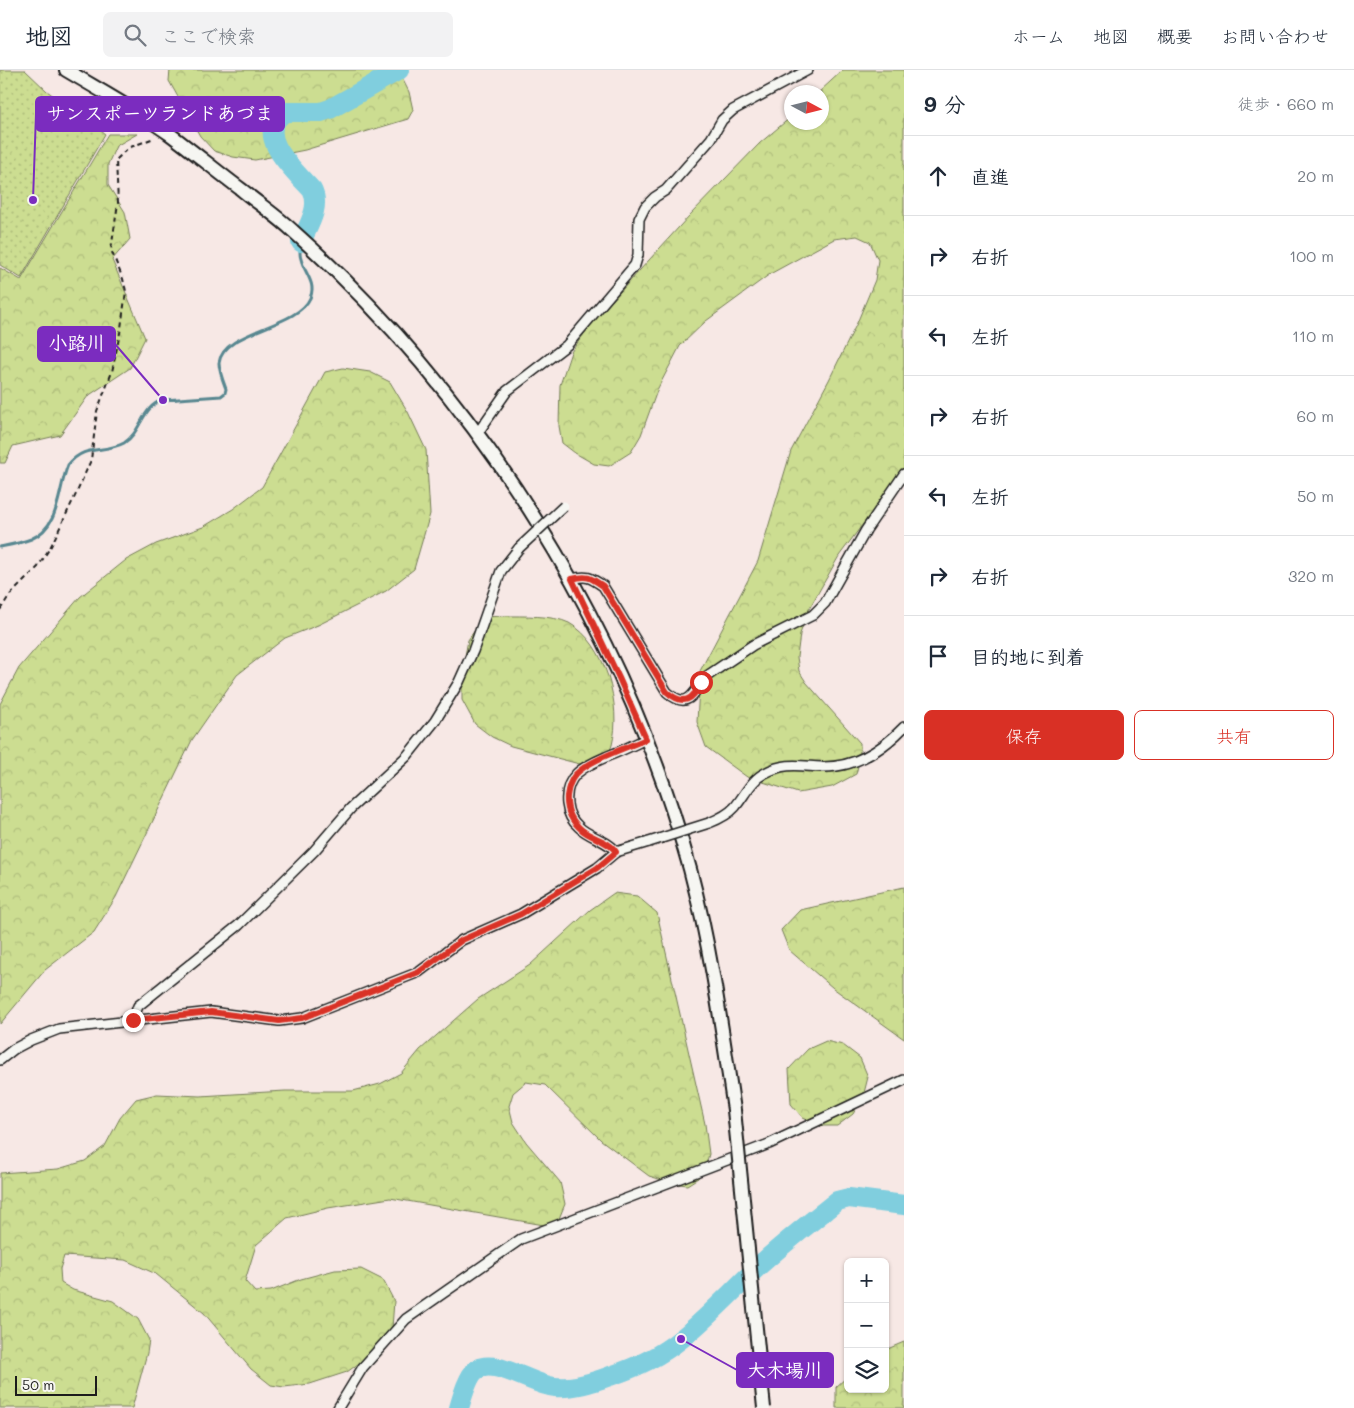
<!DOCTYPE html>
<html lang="ja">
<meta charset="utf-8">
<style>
body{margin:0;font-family:Mali,"Klee One",sans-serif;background:#f2f2f3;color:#1f2937}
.controls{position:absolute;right:15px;bottom:15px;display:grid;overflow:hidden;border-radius:8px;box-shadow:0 1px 4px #0004}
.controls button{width:45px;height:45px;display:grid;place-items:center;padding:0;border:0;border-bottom:1px solid #e0e1e3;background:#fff;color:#1f2937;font:25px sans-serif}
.compass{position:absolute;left:784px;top:15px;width:45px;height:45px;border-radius:50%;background:#fff;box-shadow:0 1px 4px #0004;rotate:97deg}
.scale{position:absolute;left:15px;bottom:12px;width:82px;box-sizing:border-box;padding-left:5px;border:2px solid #1c1c1c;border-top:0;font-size:14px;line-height:18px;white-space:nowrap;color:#1c1c1c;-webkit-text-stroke:4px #f6f6f2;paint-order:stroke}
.stop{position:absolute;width:15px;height:15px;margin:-11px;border:4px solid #d93025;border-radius:50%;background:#fff}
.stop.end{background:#d93025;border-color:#fff;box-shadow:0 1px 5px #0008}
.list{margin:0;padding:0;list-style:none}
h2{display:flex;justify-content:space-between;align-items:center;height:65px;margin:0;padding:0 20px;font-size:21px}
h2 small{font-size:16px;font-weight:400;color:#747a83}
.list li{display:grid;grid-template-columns:32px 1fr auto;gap:15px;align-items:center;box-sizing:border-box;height:80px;padding:0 20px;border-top:1px solid #e0e1e3}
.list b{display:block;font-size:19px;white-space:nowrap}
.list em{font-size:16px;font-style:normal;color:#747a83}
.actions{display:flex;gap:10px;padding:15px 20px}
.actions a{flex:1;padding:11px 0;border:1px solid #d93025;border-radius:8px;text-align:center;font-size:18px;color:#d93025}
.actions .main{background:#d93025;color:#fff}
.icon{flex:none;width:28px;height:28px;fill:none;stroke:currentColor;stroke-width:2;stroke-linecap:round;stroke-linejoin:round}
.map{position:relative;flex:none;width:904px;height:1338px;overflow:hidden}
header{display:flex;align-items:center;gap:30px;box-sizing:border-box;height:70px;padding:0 25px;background:#fff;border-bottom:1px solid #e0e1e3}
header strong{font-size:24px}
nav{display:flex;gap:28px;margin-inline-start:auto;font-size:18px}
.search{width:350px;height:45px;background:#f2f2f3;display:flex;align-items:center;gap:12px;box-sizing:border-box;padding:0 18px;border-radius:8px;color:#747a83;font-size:19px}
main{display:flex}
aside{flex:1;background:#fff}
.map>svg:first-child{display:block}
.forest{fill:url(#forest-crowns);stroke:#747c56}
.park{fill:url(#park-dots);stroke:#747c56}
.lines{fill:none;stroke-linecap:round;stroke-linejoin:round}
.stream{stroke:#588790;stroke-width:3}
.river{stroke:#80cede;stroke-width:20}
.street-casing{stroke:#1c1c1c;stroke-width:12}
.secondary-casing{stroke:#1c1c1c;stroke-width:16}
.path{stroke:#1c1c1c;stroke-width:2;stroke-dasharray:5 4;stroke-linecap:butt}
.street{stroke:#f6f6f2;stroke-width:9}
.secondary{stroke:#f6f6f2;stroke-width:12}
.street-bridge-casing{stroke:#1c1c1c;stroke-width:12;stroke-linecap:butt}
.secondary-bridge-casing{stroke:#1c1c1c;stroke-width:16;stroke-linecap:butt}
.street-bridge{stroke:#f6f6f2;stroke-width:9}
.secondary-bridge{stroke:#f6f6f2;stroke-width:12}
.route{stroke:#d93025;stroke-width:6}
.leader{fill:none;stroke:#7b2cbf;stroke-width:2}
.callout-dot{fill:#7b2cbf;stroke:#f6f6f2;stroke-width:2}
.callout{fill:#7b2cbf;stroke:#7b2cbf;stroke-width:2}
.callout-label{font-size:19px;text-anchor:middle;font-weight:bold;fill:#fff}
</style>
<header>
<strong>地図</strong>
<div class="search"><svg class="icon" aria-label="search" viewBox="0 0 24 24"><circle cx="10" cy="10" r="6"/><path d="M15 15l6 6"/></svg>ここで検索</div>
<nav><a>ホーム</a><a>地図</a><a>概要</a><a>お問い合わせ</a></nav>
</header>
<main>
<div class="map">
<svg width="904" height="1338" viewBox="0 0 904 1338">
<defs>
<pattern id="forest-crowns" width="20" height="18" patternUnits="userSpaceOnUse" patternTransform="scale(1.25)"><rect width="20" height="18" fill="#ccdd91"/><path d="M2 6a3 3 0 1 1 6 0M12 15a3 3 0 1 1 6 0" fill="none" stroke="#afbd7c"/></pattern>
<pattern id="park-dots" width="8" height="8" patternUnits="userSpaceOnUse" patternTransform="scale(1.25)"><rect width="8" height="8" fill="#ccdd91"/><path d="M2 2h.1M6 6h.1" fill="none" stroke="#afbd7c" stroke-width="1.8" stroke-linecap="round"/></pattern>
</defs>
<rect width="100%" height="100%" fill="#f7e8e5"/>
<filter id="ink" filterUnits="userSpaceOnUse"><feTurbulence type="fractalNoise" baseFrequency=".02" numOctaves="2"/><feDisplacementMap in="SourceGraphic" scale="10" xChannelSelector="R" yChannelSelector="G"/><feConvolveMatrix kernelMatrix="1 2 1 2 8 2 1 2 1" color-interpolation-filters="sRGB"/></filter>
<g filter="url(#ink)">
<!-- forest -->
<g class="forest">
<polygon points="170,0 398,0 409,22 413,40 408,49 305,80 255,90 233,87 214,81 200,66 169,11"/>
<polygon points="843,0 904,0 904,399 839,486 809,539 800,564 797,587 799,601 806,612 860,673 860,688 856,704 832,717 798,723 747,707 706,677 697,652 700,601 758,491 791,381 829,310 857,253 875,210 878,190 870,172 857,166 834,169 770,204 706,251 680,276 658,318 641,365 631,382 609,396 594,394 575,383 562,373 559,356 560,315 571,282 591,254 689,146 760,73 791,47 792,52 822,52 822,22 819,22"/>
<polygon points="108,64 137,64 116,76 108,94 108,115 125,142 130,169 112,190 145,268 130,298 88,326 60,365 13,376 5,393 0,393 0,198 21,210"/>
<polygon points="343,298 370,302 390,312 408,342 426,380 430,444 414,499 386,521 318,555 285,568 237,605 192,670 116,827 94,862 45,900 0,954 0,634 19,598 80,527 126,490 156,474 203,457 233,439 262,417 325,302"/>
<path d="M504,546C522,546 553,545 569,553C606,573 622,636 612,675C610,682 603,688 599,694L587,696L511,676L492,667L475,654L462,630V602L468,570L484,547Z"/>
<polygon points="904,817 904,969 833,918 789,880 781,860 800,840"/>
<polygon points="614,823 637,826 657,843 705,1054 709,1084 705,1098 698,1108 687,1115 672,1113 649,1106 601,1070 545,1015 526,1012 513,1023 509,1036 513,1052 526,1072 560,1112 565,1134 558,1151 544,1155 390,1128 328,1138 287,1148 256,1175 245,1211 255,1222 271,1221 301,1209 335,1200 361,1199 383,1210 394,1231 392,1258 380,1278 347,1302 310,1314 284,1317 271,1315 251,1299 204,1243 156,1204 125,1190 64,1186 60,1199 61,1213 73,1220 113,1231 138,1249 149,1270 147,1283 132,1338 0,1338 0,1103 58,1099 85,1091 105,1076 120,1048 136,1029 157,1024 200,1026 285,1021 353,1021 380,1014 401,1003 420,980 478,929 530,895 590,840"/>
<polygon points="826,971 843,975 860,988 868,1007 863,1027 853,1044 837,1056 822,1056 803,1048 791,1034 789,999 808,979"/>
<polygon points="904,1272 904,1338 836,1338 836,1317 848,1306 848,1319 885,1319 885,1280"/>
</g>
<!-- park -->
<polygon class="park" points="0,0 25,0 47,21 105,64 21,208 0,195"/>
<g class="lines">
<!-- stream -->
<path class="stream" d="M0,477C10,475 21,473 31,469C61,456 57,421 68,395C85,373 104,384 124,373C141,363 142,336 163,330C167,329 173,330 178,329C192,328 207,327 221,326L225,323L226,319C223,311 219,301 219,293C223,260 297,258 310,228C317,213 304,203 301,189C299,184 300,179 301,174"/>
<!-- river -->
<g class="river">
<path d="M301,172C308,156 321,137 312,120C296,102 251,64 285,42H321L330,39L399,0"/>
<path d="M459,1338C462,1328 468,1306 476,1300C495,1287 532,1315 555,1317C573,1319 594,1312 610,1306C635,1298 660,1286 681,1269C709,1247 734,1219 761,1194C785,1172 811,1152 837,1131L849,1128L904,1135"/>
</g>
<defs>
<g id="street">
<polyline points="477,364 507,321 567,275 635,195 638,185 639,149 645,137 655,127 666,120 711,69 722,50 733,40 808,0"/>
<path d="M571,509C587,505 590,507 603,516L667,622C690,642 693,621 707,606L753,575L813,545L825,533L866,460L904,404"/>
<path d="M709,753C719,749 728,745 735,737C745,725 751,710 765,703C785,692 800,696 821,697C854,698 882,680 904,657"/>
<path d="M616,782C611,772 589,767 579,757C572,751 568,743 567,734C564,704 585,696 608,686C621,681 633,675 646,669"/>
<polyline points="133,950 138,936 239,855 314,781 351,738 407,686 435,651 459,612 473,581 501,501 519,478"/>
<polyline points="0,990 14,979 31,970 59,959 211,942 279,951 302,948 419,902 462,870 521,844 597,798 616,782 649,772"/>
<polyline points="338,1338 363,1297 406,1249 521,1169 769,1074 904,1010"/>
</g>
<path id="secondary" d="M66,0C101,21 138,41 171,65C195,83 218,102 242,120C259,134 277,146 293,161C481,329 623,555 690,799C711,878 722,959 734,1040"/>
</defs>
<!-- street casing -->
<use href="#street" class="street-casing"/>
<!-- secondary casing -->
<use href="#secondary" class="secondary-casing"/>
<!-- path -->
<polyline class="path" points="0,540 9,526 38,497 51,476 77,422 91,390 97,341 112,302 121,258 126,221 123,209 111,180 118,133 116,90 128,78 154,68"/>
<!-- street -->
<use href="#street" class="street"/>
<!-- secondary -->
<use href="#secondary" class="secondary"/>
<defs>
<g id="street-bridge">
<polyline points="519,478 564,436"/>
<polyline points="649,772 709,753"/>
</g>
<polyline id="secondary-bridge" points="734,1040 764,1338"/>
</defs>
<!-- street-bridge casing -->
<use href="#street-bridge" class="street-bridge-casing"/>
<!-- secondary-bridge casing -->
<use href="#secondary-bridge" class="secondary-bridge-casing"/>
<!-- street-bridge -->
<use href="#street-bridge" class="street-bridge"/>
<!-- secondary-bridge -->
<use href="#secondary-bridge" class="secondary-bridge"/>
</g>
</g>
<g class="lines" filter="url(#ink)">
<!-- route -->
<path class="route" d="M133,950L211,942L279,951L302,948L419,902L462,870L521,844L597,798L616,782C610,771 591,768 582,760C571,751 566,740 567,726C568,719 570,711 575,705C588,690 627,678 646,669L619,608L572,509C587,505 590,507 603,516L667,622C683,636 693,631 701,612"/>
</g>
<!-- callouts -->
<path class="leader" d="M33 130L36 44M163 330L115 274M681 1269L737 1300"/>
<g class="callout-dot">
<circle cx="33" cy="130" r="5"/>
<circle cx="163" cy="330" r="5"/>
<circle cx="681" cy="1269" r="5"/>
</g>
<g class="callout">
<rect x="36" y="27" width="248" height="34" rx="5"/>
<rect x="38" y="257" width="77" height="34" rx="5"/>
<rect x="737" y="1283" width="96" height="34" rx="5"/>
</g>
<g class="callout-label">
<text x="160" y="50">サンスポーツランドあづま</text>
<text x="77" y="280">小路川</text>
<text x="785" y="1307">大木場川</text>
</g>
</svg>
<div class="controls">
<button>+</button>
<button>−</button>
<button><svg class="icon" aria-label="layers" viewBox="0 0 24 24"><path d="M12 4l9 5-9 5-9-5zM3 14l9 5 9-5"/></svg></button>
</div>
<svg class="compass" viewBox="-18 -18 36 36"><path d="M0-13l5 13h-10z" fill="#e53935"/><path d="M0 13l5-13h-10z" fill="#747a83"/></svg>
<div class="scale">50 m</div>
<div class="stop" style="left:701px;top:612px"></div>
<div class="stop end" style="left:133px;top:950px"></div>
</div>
<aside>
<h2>9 分<small>徒歩 · 660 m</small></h2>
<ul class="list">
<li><svg class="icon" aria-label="ahead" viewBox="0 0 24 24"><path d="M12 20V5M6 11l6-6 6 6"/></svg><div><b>直進</b></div><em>20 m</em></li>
<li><svg class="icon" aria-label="right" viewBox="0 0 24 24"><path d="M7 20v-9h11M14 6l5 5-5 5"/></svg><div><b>右折</b></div><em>100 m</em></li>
<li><svg class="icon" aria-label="left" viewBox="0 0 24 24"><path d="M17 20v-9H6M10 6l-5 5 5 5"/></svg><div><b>左折</b></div><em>110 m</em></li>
<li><svg class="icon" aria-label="right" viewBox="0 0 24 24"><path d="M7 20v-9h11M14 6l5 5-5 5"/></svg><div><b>右折</b></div><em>60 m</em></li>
<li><svg class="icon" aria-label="left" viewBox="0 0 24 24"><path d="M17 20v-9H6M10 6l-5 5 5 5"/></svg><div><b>左折</b></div><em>50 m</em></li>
<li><svg class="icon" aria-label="right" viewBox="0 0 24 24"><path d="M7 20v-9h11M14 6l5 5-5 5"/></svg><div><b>右折</b></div><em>320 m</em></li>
<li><svg class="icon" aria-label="arrive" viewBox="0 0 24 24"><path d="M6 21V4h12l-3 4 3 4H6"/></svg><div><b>目的地に到着</b></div></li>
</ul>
<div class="actions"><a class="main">保存</a><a>共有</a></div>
</aside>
</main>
